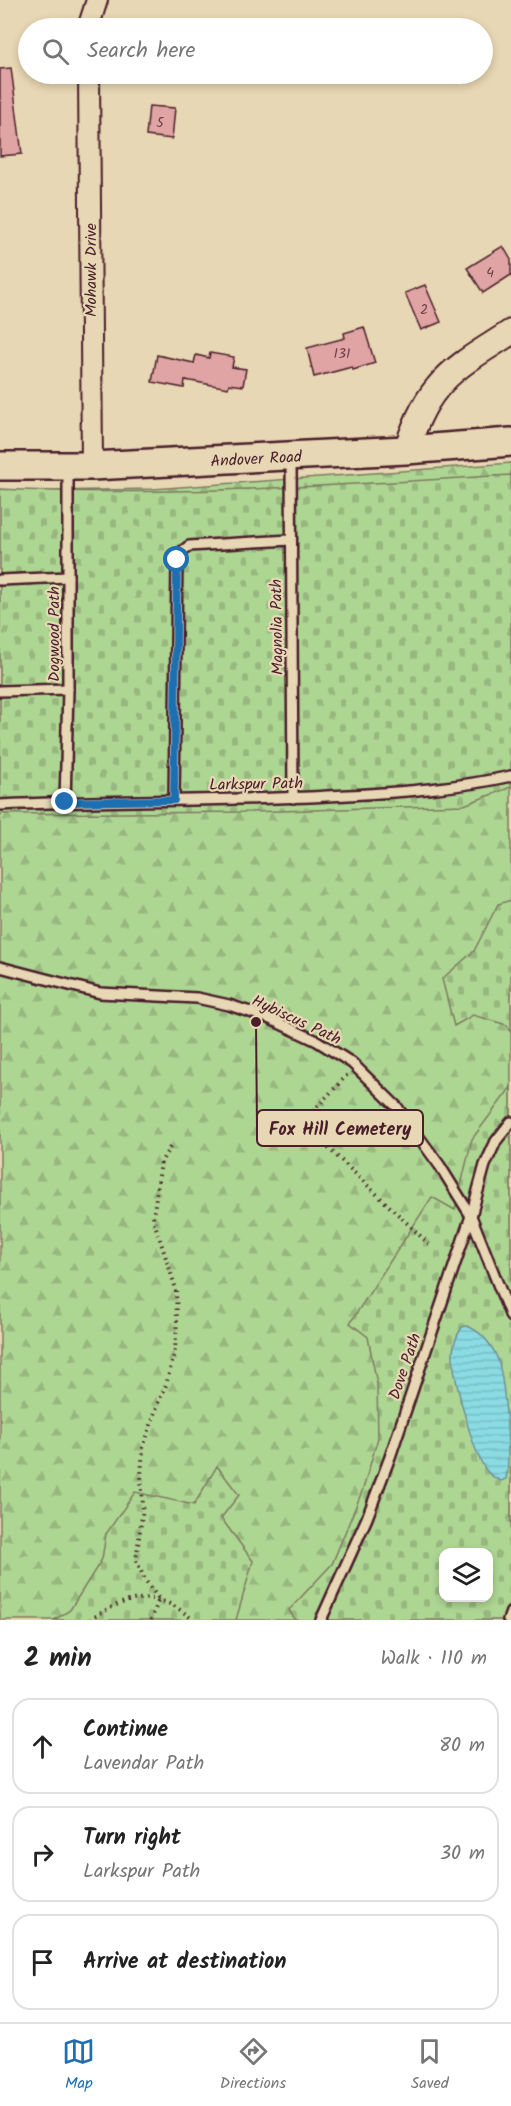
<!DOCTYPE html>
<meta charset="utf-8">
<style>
body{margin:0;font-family:Kalam,sans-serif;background:#f2f2f2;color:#222}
.controls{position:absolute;right:18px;bottom:18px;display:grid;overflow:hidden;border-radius:12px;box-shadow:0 3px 9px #0003}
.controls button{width:54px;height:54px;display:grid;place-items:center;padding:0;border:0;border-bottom:2px solid #e0e0e0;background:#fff;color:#222;font:30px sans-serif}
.stop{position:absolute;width:18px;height:18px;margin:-14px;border:4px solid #1f6fb2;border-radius:50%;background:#fff}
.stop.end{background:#1f6fb2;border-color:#fff;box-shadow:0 2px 6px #0008}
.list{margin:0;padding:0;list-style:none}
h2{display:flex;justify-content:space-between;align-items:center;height:78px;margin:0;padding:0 24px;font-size:26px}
h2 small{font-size:20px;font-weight:400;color:#767676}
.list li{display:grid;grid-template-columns:39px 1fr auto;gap:18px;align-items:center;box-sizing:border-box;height:96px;margin:0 12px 12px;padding:0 12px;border:2px solid #e0e0e0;border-radius:18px}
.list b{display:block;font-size:22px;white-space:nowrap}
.list p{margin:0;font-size:20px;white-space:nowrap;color:#767676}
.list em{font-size:20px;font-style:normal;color:#767676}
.icon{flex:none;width:33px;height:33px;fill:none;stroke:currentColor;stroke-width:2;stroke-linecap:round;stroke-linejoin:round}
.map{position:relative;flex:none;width:511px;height:1620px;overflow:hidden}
.search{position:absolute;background:#fff;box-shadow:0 3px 9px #0003;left:18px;right:18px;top:18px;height:66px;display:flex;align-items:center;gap:15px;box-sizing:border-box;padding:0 21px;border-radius:33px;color:#767676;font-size:22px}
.sheet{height:402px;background:#fff}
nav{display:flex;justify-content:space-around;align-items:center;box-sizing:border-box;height:84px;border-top:2px solid #e0e0e0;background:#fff;font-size:16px;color:#767676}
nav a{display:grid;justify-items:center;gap:3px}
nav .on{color:#1f6fb2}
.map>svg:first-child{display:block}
.forest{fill:url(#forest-firs);stroke:#7c7a5f;stroke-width:1.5;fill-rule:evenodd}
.cemetery{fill:url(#cemetery-stones);stroke:#7c7a5f;stroke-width:1.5;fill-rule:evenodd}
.water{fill:url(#water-rules);stroke:#709099;stroke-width:1.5}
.building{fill:#dfa4a3;stroke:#4a1f2b;stroke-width:1.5}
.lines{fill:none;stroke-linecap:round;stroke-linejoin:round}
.service-casing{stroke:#4a1f2b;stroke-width:14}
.minor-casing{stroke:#4a1f2b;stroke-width:24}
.tertiary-casing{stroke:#4a1f2b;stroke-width:28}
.secondary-casing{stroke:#4a1f2b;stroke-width:32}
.path{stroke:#4a1f2b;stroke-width:4;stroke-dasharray:1.5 4.5;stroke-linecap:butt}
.service{stroke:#e8d7b4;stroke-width:9}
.minor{stroke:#e8d7b4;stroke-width:20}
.tertiary{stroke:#e8d7b4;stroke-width:24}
.secondary{stroke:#e8d7b4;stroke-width:27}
.route{stroke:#1f6fb2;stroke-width:8}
.labels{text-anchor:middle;stroke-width:4.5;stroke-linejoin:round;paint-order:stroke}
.number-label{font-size:14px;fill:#6f4049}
.street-label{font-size:16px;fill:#4a1f2b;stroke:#e8d7b4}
.leader{fill:none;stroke:#4a1f2b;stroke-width:2}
.callout-dot{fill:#4a1f2b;stroke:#e8d7b4;stroke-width:2}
.callout{fill:#e8d7b4;stroke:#4a1f2b;stroke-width:2}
.callout-label{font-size:18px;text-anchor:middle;font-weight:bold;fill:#4a1f2b}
</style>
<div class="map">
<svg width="511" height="1620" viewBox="0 0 511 1620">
<defs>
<pattern id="forest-firs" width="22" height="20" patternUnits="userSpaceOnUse" patternTransform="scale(1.5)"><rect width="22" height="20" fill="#aed693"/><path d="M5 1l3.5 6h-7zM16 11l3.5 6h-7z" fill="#97b77f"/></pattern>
<pattern id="cemetery-stones" width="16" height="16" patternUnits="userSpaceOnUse" patternTransform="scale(1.5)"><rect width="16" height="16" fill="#aed693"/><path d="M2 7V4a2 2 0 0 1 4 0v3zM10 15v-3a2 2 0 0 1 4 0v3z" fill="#97b77f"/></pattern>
<pattern id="water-rules" width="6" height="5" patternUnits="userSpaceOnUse" patternTransform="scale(1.5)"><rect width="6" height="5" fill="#8adbe3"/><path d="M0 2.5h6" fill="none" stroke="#79bcc3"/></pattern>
</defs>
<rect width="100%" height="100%" fill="#e8d7b4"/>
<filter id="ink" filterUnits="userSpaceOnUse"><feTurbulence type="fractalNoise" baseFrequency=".0167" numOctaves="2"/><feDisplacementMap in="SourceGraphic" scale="12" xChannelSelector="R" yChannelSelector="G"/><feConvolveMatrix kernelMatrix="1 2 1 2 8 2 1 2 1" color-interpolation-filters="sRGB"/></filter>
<g filter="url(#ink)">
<!-- forest -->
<path class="forest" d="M511,463V1620H0V492L153,489ZM444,1552H488V1598H444Z"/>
<!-- cemetery -->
<g class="cemetery">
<path d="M511,475V787L464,805L250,812L0,814V489C170,497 341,485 511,475Z"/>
<polygon points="511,900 511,1033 507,1025 473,1015 454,1026 442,979 474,951 498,904"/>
<path d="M511,1087V1620H295L289,1610L332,1564L363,1489L378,1438L377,1384L368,1337L350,1323L432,1197L455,1210L472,1139ZM444,1552H488V1598H444Z"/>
<polygon points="217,1466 239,1495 221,1518 253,1561 236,1620 54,1620 70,1610 102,1559 106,1534 135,1492 194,1505"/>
</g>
<!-- water -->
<path class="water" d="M467,1326C480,1331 490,1343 496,1355C505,1376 511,1457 506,1479L501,1481C495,1478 490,1476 486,1470C473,1453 452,1375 453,1353C453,1343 457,1335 462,1327Z"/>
<!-- building -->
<g class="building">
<polygon points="11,68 22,154 0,156 0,69"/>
<polygon points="149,106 175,108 172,139 146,136"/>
<polygon points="503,246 511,260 511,275 483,293 467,268"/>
<polygon points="425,285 441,322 421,330 405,293"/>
<polygon points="364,327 375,363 353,370 352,367 314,377 307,348 345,338 344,333"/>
<polygon points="210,353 234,357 232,367 246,369 243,386 229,384 228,388 185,380 184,388 152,382 157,355 194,363 196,355 209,358"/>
</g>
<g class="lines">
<defs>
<g id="service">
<polyline points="291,459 293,798"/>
<polyline points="0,580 68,577"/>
<polyline points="0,691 68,689"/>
<polyline points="174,800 177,560 181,552 189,546 290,540"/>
<polyline points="65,802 68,689 68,468"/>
<path d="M0,805C116,799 232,802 348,795C403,792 457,788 511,776"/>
<polyline points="0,967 100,993 197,998 229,1005 268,1018 317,1041 352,1063 397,1107 440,1166 471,1216 511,1317"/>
<polyline points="321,1620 367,1518 390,1457 471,1216 485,1165 496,1141 511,1122"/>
<polyline points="508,1620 511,1612"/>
</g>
<g id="minor">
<polyline points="88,28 97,0"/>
<polyline points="89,74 92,466"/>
</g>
<path id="tertiary" d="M406,450C414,428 422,406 437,388C456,364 486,349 511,332"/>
<polyline id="secondary" points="0,466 92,466 406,450 511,442"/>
</defs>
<!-- service casing -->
<use href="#service" class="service-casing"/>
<!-- minor casing -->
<use href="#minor" class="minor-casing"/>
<!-- tertiary casing -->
<use href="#tertiary" class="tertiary-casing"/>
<!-- secondary casing -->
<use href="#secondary" class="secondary-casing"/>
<!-- path -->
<g class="path">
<polyline points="347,1075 302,1123 430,1245"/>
<path d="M90,1620C127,1595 158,1588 193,1620"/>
<polyline points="151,1620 159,1599 145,1580 136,1560 143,1508 141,1476 143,1448 159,1401 166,1385 175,1350 177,1322 176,1289 153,1218 161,1162 170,1147"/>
</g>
<!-- service -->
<use href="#service" class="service"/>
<!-- minor -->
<use href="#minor" class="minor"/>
<!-- tertiary -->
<use href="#tertiary" class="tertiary"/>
<!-- secondary -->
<use href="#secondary" class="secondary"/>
</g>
</g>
<g class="lines" filter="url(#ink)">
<!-- route -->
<polyline class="route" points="65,802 174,800 177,560"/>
</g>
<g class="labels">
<!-- number labels -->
<g class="number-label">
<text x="160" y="127">5</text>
<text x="490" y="277">4</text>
<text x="424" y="314">2</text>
<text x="342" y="358">131</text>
</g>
<!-- street labels -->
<g class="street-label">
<text transform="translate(90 270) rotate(-90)" y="6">Mohawk Drive</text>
<text transform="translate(256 458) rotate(-3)" y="6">Andover Road</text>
<text transform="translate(276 627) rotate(-91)" y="6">Magnolia Path</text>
<text transform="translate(53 634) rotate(-90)" y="6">Dogwood Path</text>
<text transform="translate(256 783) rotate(-1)" y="6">Larkspur Path</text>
<text transform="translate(297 1019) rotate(25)" y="6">Hybiscus Path</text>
<text transform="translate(404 1366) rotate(-71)" y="6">Dove Path</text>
</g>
</g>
<!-- callouts -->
<path class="leader" d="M256 1022L257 1128"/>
<circle class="callout-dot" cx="256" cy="1022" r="6"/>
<rect class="callout" x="257" y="1110" width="166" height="36" rx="6"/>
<g class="callout-label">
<text x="340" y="1135">Fox Hill Cemetery</text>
</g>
</svg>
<div class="controls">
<button><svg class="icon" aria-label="layers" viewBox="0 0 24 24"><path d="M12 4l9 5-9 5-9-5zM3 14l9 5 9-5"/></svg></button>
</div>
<div class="stop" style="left:177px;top:560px"></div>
<div class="stop end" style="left:65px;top:802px"></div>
<div class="search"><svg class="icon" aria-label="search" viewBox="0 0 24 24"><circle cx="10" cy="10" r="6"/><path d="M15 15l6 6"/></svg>Search here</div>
</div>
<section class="sheet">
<h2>2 min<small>Walk · 110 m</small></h2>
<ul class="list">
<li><svg class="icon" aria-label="ahead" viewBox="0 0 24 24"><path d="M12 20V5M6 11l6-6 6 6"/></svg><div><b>Continue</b><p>Lavendar Path</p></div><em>80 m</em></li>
<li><svg class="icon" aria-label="right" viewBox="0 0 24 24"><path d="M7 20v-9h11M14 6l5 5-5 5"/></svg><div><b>Turn right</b><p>Larkspur Path</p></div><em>30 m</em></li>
<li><svg class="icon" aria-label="arrive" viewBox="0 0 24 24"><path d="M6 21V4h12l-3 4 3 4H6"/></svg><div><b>Arrive at destination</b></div></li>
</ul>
</section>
<nav>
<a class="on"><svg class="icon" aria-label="map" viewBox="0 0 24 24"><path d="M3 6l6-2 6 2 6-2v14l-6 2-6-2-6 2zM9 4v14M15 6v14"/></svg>Map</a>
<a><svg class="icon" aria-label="directions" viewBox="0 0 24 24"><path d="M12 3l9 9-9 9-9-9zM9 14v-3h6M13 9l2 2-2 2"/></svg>Directions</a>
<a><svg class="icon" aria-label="saved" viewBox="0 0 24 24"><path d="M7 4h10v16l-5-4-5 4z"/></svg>Saved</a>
</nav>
